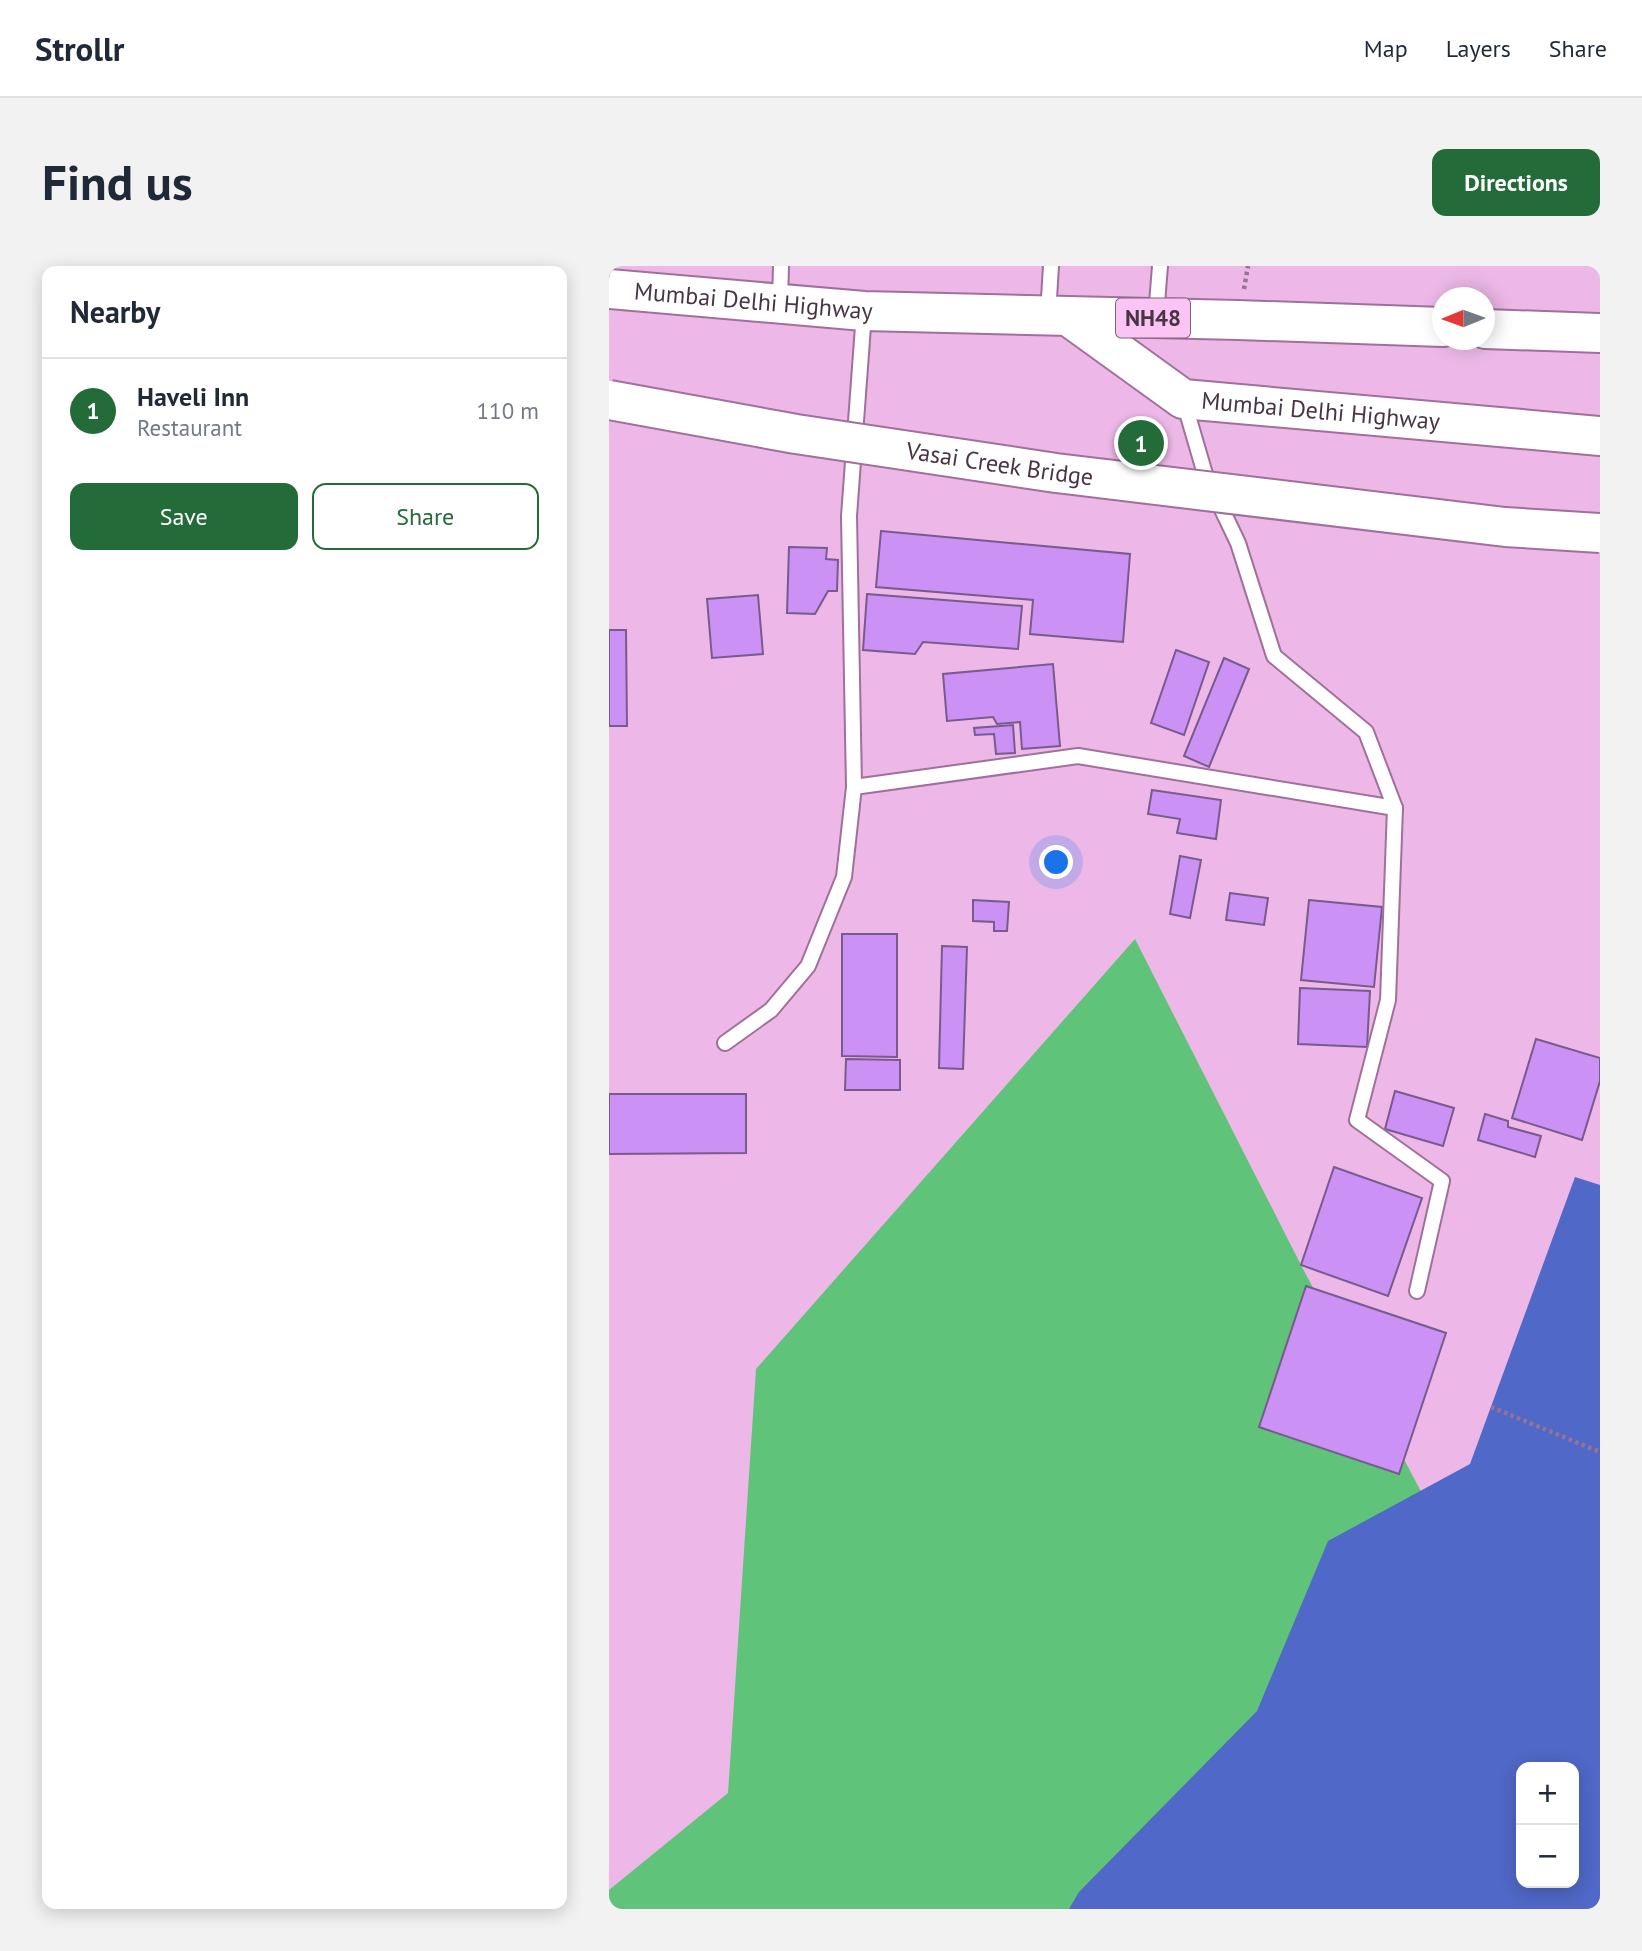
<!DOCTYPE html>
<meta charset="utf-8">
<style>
body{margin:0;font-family:"PT Sans",sans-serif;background:#f2f2f3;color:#1f2937}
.controls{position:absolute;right:21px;bottom:21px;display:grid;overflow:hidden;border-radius:14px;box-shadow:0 4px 18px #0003}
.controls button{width:63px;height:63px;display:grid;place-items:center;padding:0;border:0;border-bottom:2px solid #e0e1e3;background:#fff;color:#1f2937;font:35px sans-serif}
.compass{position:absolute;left:823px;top:21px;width:63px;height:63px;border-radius:50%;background:#fff;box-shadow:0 4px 18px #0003;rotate:269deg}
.you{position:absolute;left:448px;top:597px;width:24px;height:24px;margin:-18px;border:5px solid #fff;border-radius:50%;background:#1a73e8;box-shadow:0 0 0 10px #1a73e833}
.badge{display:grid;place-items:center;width:46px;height:46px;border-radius:50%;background:#236c3a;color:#fff;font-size:23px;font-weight:700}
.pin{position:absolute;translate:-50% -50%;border:4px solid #fff;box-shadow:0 2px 7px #0006}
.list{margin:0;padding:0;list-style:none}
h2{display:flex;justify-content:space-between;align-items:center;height:91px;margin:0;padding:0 28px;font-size:30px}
h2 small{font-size:23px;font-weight:400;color:#747a83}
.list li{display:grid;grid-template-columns:46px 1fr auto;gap:21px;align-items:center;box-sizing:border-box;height:105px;padding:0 28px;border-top:2px solid #e0e1e3}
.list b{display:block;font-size:26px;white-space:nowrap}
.list p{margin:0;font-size:23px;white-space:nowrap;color:#747a83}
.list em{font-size:23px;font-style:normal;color:#747a83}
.actions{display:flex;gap:14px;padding:21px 28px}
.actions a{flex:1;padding:16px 0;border:2px solid #236c3a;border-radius:14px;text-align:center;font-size:24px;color:#236c3a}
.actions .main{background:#236c3a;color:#fff}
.map{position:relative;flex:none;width:991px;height:1643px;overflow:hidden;border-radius:14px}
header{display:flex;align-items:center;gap:42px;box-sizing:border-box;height:98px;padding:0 35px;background:#fff;border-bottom:2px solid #e0e1e3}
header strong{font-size:33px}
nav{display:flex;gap:38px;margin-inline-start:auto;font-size:24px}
.intro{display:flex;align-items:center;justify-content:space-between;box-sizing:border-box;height:168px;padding:0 42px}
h1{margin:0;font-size:49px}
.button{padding:18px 32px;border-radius:14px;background:#236c3a;color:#fff;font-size:24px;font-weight:700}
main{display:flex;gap:42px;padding:0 42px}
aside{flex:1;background:#fff;border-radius:14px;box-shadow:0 4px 18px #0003}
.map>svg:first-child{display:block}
.green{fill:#5fc47a}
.water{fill:#5068c7;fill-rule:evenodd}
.building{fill:#cb91f4;stroke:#785a8d;stroke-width:2}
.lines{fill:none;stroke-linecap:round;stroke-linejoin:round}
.lane-casing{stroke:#a0709b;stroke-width:18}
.highway-casing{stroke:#a0709b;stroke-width:42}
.path{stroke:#977393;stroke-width:4.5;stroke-dasharray:3.5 3.5;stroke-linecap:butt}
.lane{stroke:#fff;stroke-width:14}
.highway{stroke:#fff;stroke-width:38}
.highway-bridge-casing{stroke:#a0709b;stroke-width:42;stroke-linecap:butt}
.highway-bridge{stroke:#fff;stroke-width:38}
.labels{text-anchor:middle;stroke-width:7;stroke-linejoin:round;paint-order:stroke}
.shield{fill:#fac5f4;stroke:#7e607a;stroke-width:2}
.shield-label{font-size:23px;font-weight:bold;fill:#493446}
.street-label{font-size:24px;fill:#493446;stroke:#fac5f4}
</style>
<header>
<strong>Strollr</strong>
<nav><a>Map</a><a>Layers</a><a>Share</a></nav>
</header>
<div class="intro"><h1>Find us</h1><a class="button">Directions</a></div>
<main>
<aside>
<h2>Nearby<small></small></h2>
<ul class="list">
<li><span class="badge">1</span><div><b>Haveli Inn</b><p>Restaurant</p></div><em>110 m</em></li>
</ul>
<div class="actions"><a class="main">Save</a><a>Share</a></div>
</aside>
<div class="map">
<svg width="991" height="1643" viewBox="0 0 991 1643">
<rect width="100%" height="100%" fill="#edb8e7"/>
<!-- green -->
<polygon class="green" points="526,673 692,999 816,1233 621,1643 0,1643 0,1624 119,1527 147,1103"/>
<!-- water -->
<path class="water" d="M966,911L991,919V1643H460L470,1626L648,1445L719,1275L861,1198ZM912,1501H965V1617H912Z"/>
<!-- building -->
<g class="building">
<polygon points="272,265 521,288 514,376 421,368 424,334 267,321"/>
<polygon points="180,281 218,282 217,293 229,294 228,325 219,325 206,348 178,347"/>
<polygon points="258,328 413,340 409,383 314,376 306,388 254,384"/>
<polygon points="149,329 154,388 103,392 98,333"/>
<polygon points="0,364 17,364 18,460 0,460"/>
<polygon points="567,384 600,396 575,469 542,457"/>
<polygon points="615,392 640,403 600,501 575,490"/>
<polygon points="444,398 451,480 413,483 411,456 388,458 384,451 338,455 334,408"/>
<polygon points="404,459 406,487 387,488 385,468 366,469 365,462"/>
<polygon points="543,524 612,534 607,573 568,567 571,553 539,548"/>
<polygon points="571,590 592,594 581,652 561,648"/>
<polygon points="621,627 659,632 655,659 617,654"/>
<polygon points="364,634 400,636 398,665 385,665 385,656 364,655"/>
<polygon points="700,634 773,641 765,721 692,714"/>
<polygon points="233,668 288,668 288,791 233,790"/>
<polygon points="333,680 358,681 354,803 330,802"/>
<polygon points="691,722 761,725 758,781 689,778"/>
<polygon points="927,773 991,792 991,815 973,874 903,852"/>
<polygon points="237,793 291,794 291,824 236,824"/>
<polygon points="786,825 845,842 834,880 776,863"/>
<polygon points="0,828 137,828 137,887 0,888"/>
<polygon points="876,848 899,855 899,861 932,870 926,891 869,874"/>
<polygon points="725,901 813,932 779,1030 692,999"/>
<polygon points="697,1020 837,1067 790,1208 650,1161"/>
</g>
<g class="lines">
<defs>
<g id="lane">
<polyline points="171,36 172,0"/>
<polyline points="255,47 240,250 245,521 469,490 786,542 779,734 748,854 833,915 808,1025"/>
<polyline points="439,48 442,0"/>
<polyline points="547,50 551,0"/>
<polyline points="575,136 596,208 629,277 665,390 757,466 786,542"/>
<polyline points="116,777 162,744 199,700 235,611 245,521"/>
</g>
<g id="highway">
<path id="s1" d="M0,23L255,45L629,54L834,61"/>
<path id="s2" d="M459,50L574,133L991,170"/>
<polyline points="876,63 991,67"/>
</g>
</defs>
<!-- lane casing -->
<use href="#lane" class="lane-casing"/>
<!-- highway casing -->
<use href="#highway" class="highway-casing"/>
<!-- path -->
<g class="path">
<polyline points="635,23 639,0"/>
<polyline points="882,1141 991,1186"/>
</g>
<!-- lane -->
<use href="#lane" class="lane"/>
<!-- highway -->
<use href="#highway" class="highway"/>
<defs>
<g id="highway-bridge">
<path id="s3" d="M0,134L187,168L447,207L896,261L991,267"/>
</g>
</defs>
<!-- highway-bridge casing -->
<use href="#highway-bridge" class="highway-bridge-casing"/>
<!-- highway-bridge -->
<use href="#highway-bridge" class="highway-bridge"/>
</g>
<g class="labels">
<!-- shield labels -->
<rect class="shield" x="507" y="32.5" width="74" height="39" rx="5"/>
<g class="shield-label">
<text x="544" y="60">NH48</text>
</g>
<!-- street labels -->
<g class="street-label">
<text dy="8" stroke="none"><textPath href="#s1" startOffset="145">Mumbai Delhi Highway</textPath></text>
<text dy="8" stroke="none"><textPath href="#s2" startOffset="280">Mumbai Delhi Highway</textPath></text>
<text dy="8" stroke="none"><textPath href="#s3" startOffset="396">Vasai Creek Bridge</textPath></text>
</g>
</g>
</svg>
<div class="controls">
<button>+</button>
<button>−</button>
</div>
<svg class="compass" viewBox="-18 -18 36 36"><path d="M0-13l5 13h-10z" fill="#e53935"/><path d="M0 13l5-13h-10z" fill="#747a83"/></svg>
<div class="you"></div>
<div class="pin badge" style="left:532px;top:177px">1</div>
</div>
</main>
